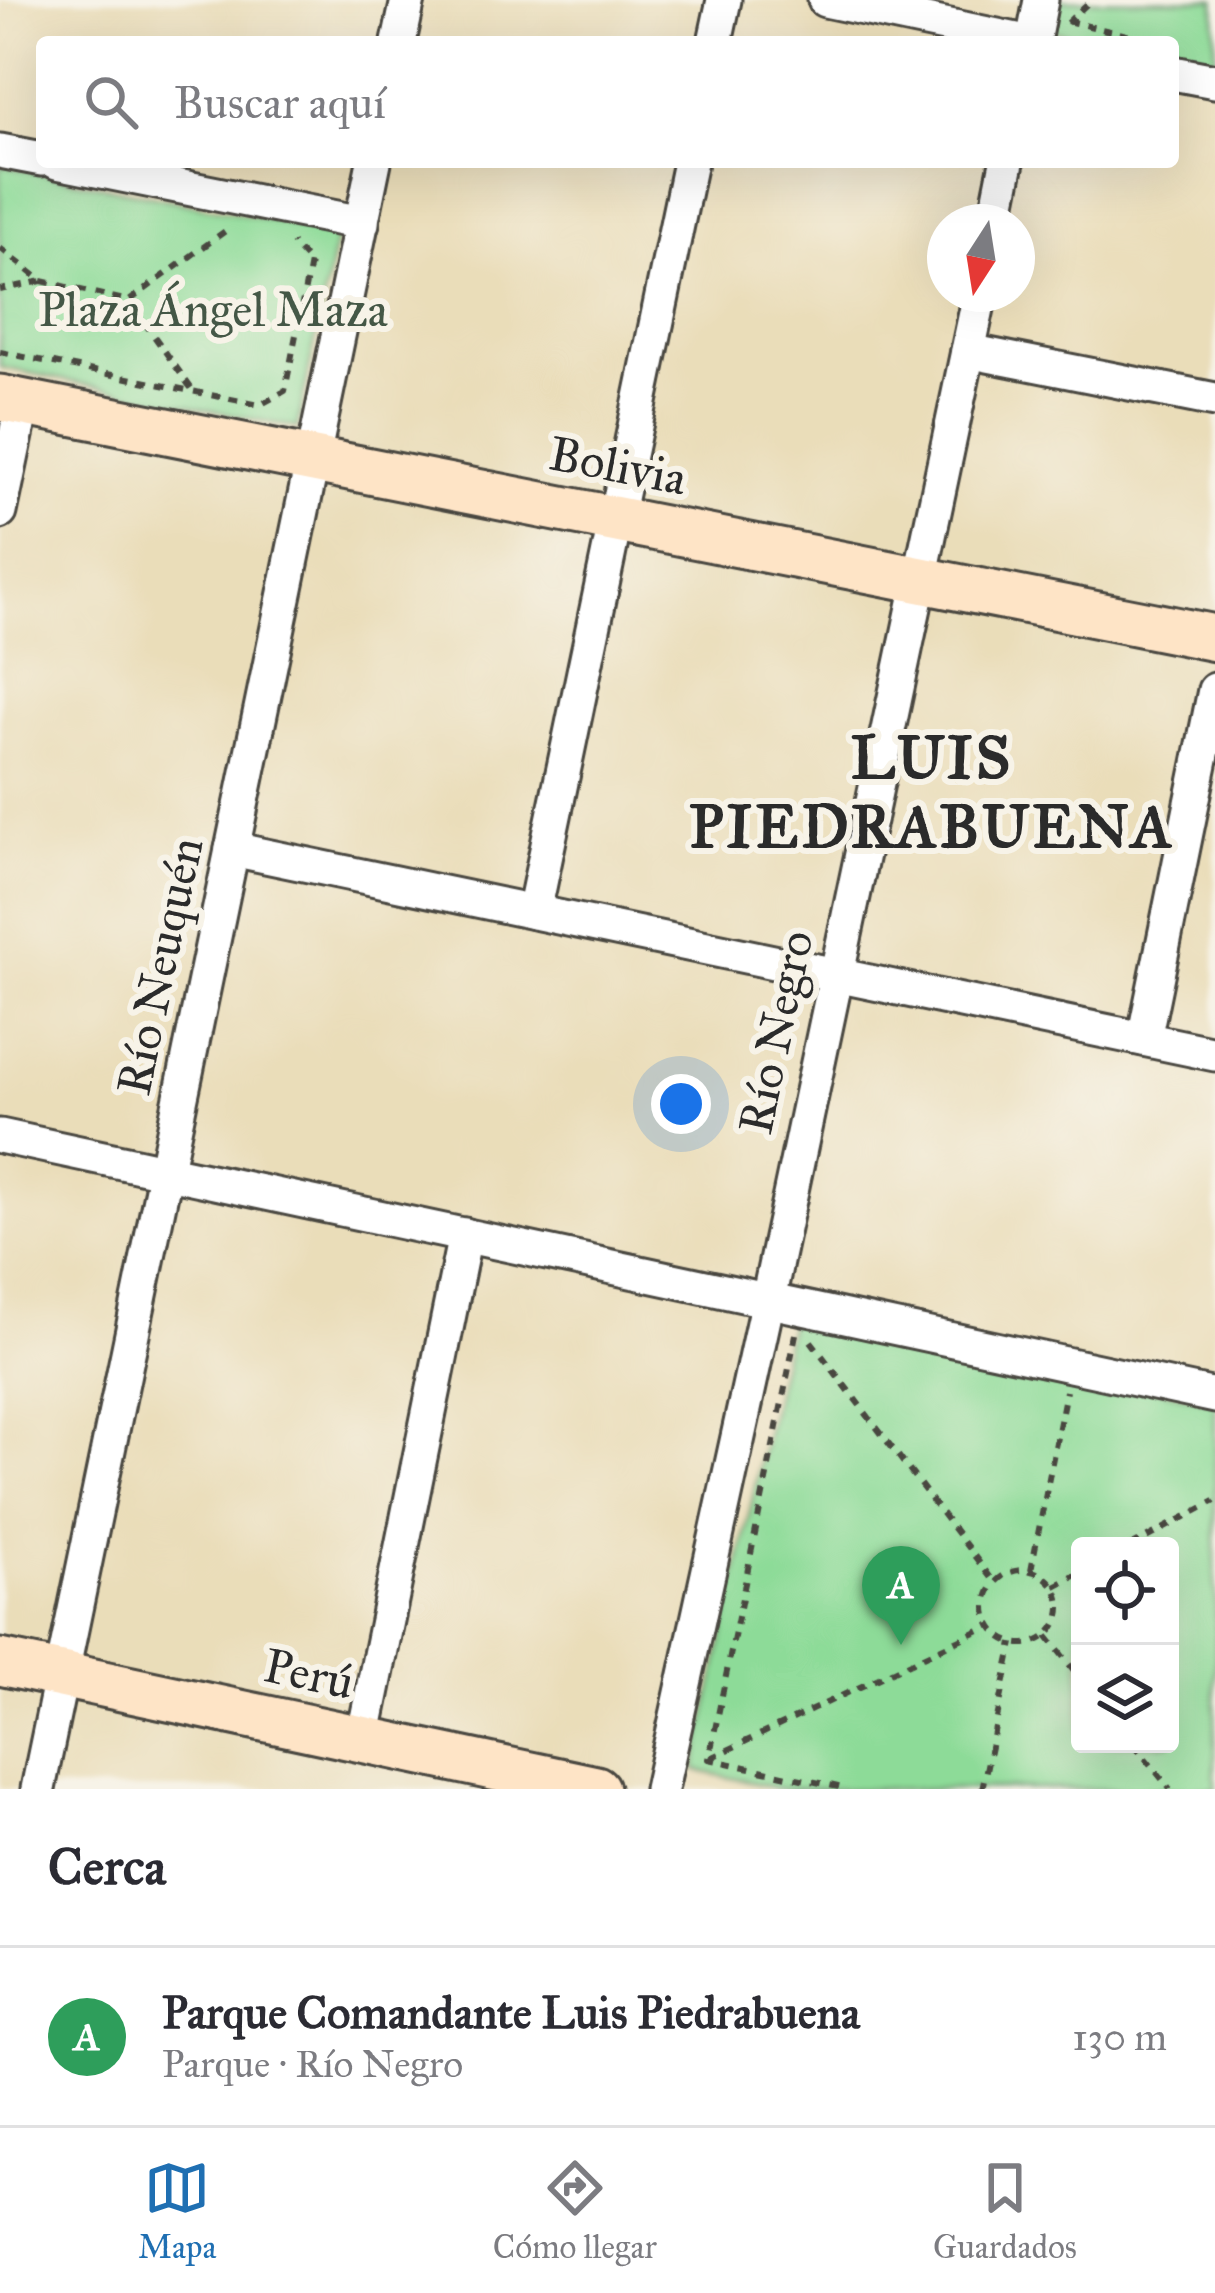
<!DOCTYPE html>
<html lang="es">
<meta charset="utf-8">
<style>
body{margin:0;font-family:"IM FELL Great Primer",serif;background:#f7f7f7;color:#2b2b33}
.controls{position:absolute;right:36px;bottom:36px;display:grid;overflow:hidden;border-radius:12px;box-shadow:0 12px 48px #0002}
.controls button{width:108px;height:108px;display:grid;place-items:center;padding:0;border:0;border-bottom:3px solid #e1e1e2;background:#fff;color:#2b2b33;font:60px sans-serif}
.compass{position:absolute;left:927px;top:204px;width:108px;height:108px;border-radius:50%;background:#fff;box-shadow:0 12px 48px #0002;rotate:192deg}
.you{position:absolute;left:681px;top:1104px;width:42px;height:42px;margin:-30px;border:9px solid #fff;border-radius:50%;background:#1a73e8;box-shadow:0 0 0 18px #1a73e833}
.badge{display:grid;place-items:center;width:78px;height:78px;border-radius:50%;background:#1f6fb2;color:#fff;font-size:39px;font-weight:700}
.pin{position:absolute;translate:-50% -99px;filter:drop-shadow(0 3px 6px #0008)}
.pin::after{content:'';position:absolute;top:63px;width:42px;height:36px;background:inherit;clip-path:polygon(0 0,100% 0,50% 100%)}
.list{margin:0;padding:0;list-style:none}
h2{display:flex;justify-content:space-between;align-items:center;height:156px;margin:0;padding:0 48px;font-size:51px}
h2 small{font-size:39px;font-weight:400;color:#7c7c81}
.list li{display:grid;grid-template-columns:78px 1fr auto;gap:36px;align-items:center;box-sizing:border-box;height:180px;padding:0 48px;border-top:3px solid #e1e1e2}
.list b{display:block;font-size:45px;white-space:nowrap}
.list p{margin:0;font-size:39px;white-space:nowrap;color:#7c7c81}
.list em{font-size:39px;font-style:normal;color:#7c7c81}
.icon{flex:none;width:66px;height:66px;fill:none;stroke:currentColor;stroke-width:2;stroke-linecap:round;stroke-linejoin:round}
.map{position:relative;flex:none;width:1215px;height:1789px;overflow:hidden}
.search{position:absolute;background:#fff;box-shadow:0 12px 48px #0002;left:36px;right:36px;top:36px;height:132px;display:flex;align-items:center;gap:30px;box-sizing:border-box;padding:0 42px;border-radius:12px;color:#7c7c81;font-size:45px}
.sheet{height:336px;background:#fff}
nav{display:flex;justify-content:space-around;align-items:center;box-sizing:border-box;height:168px;border-top:3px solid #e1e1e2;background:#fff;font-size:33px;color:#7c7c81}
nav a{display:grid;justify-items:center;gap:6px}
nav .on{color:#1f6fb2}
.map>svg:first-child{display:block}
.green{fill:#8ddb98;stroke:#5c8362;stroke-width:3;fill-rule:evenodd}
.lines{fill:none;stroke-linecap:round;stroke-linejoin:round}
.street-casing{stroke:#484640;stroke-width:39}
.secondary-casing{stroke:#484640;stroke-width:51}
.path{stroke:#484640;stroke-width:6;stroke-dasharray:9 9;stroke-linecap:butt}
.street{stroke:#fff;stroke-width:33}
.secondary{stroke:#fee4c6;stroke-width:45}
.labels{text-anchor:middle;stroke-width:12;stroke-linejoin:round;paint-order:stroke}
.park-label{font-size:48px;fill:#445746;stroke:#f7f3e8}
.street-label{font-size:48px;fill:#2b2b2b;stroke:#f7f3e8}
.district-label{font-size:60px;font-weight:bold;letter-spacing:3px;fill:#2b2b2b;stroke:#f7f3e8}
</style>
<div class="map">
<svg width="1215" height="1789" viewBox="0 0 1215 1789">
<rect width="100%" height="100%" fill="#f7f3e8"/>
<filter id="ink" filterUnits="userSpaceOnUse"><feTurbulence type="fractalNoise" baseFrequency=".00833" numOctaves="2"/><feDisplacementMap in="SourceGraphic" scale="24" xChannelSelector="R" yChannelSelector="G"/><feConvolveMatrix kernelMatrix="1 2 1 2 8 2 1 2 1" color-interpolation-filters="sRGB"/></filter>
<filter id="wash" filterUnits="userSpaceOnUse"><feTurbulence type="fractalNoise" baseFrequency=".004" numOctaves="4" result="noise"/><feDisplacementMap in="SourceGraphic" scale="48" xChannelSelector="R" yChannelSelector="G"/><feGaussianBlur stdDeviation="2.7" result="paint"/><feColorMatrix in="noise" values="0 0 0 0 0 0 0 0 0 0 0 0 0 0 0 0 0 1.4 0 .05"/><feComposite in="paint" operator="in"/></filter>
<g filter="url(#wash)">
<rect width="100%" height="100%" fill="#eaddb9"/>
<!-- green -->
<g class="green">
<polygon points="1055,0 1215,0 1215,65 1173,56 1173,42 1106,42 1049,30"/>
<polygon points="0,165 337,234 297,428 0,367"/>
<path d="M792,1312L1215,1402V1789H782L695,1770ZM1080,1546H1170V1744H1080Z"/>
</g>
</g>
<g filter="url(#ink)">
<g class="lines">
<defs>
<g id="street">
<polyline points="825,0 1026,42"/>
<polyline points="399,42 408,0"/>
<polyline points="715,42 724,0"/>
<polyline points="1033,42 1041,0"/>
<polyline points="1173,73 1215,81"/>
<polyline points="0,151 42,159"/>
<polyline points="57,162 362,223"/>
<polyline points="995,222 1007,162"/>
<polyline points="968,351 1215,400"/>
<polyline points="0,512 23,402"/>
<polyline points="232,849 1215,1054"/>
<polyline points="534,912 690,162"/>
<polyline points="1144,1039 1215,690"/>
<polyline points="0,1136 1215,1396"/>
<polyline points="363,1739 465,1235"/>
<polyline points="38,1789 374,162"/>
<polyline points="661,1789 768,1300 980,294"/>
</g>
<g id="secondary">
<polyline points="0,398 1215,638"/>
<polyline points="0,1662 596,1789"/>
</g>
</defs>
<!-- street casing -->
<use href="#street" class="street-casing"/>
<!-- secondary casing -->
<use href="#secondary" class="secondary-casing"/>
<!-- path -->
<g class="path">
<polyline points="1067,21 1157,42"/>
<polyline points="1067,23 1091,0"/>
<polyline points="0,248 42,281 0,290"/>
<polyline points="42,281 129,301"/>
<polyline points="0,352 260,405 285,391 310,263 292,243"/>
<polyline points="191,388 129,301 228,229"/>
<polyline points="796,1334 709,1759 848,1789"/>
<polyline points="811,1341 994,1582"/>
<polyline points="1131,1546 1215,1501"/>
<circle cx="1023" cy="1607" r="37"/>
<polyline points="1031,1570 1066,1391"/>
<polyline points="1055,1586 1080,1573"/>
<polyline points="1047,1636 1080,1678"/>
<polyline points="1134,1744 1170,1789"/>
<polyline points="711,1758 990,1625"/>
<polyline points="982,1789 1013,1643"/>
</g>
<!-- street -->
<use href="#street" class="street"/>
<!-- secondary -->
<use href="#secondary" class="secondary"/>
</g>
</g>
<g class="labels">
<!-- park labels -->
<g class="park-label">
<text x="213" y="326">Plaza Ángel Maza</text>
</g>
<!-- street labels -->
<g class="street-label">
<text transform="translate(618 465) rotate(11)" y="17">Bolivia</text>
<text transform="translate(159 966) rotate(-78)" y="17">Río Neuquén</text>
<text transform="translate(775 1032) rotate(-78)" y="17">Río Negro</text>
<text transform="translate(309 1673) rotate(12)" y="17">Perú</text>
</g>
<!-- district labels -->
<g class="district-label">
<text x="932" y="778">LUIS<tspan x="932" dy="69">PIEDRABUENA</tspan></text>
</g>
</g>
</svg>
<div class="controls">
<button><svg class="icon" aria-label="locate" viewBox="0 0 24 24"><circle cx="12" cy="12" r="6"/><path d="M12 2v4M12 18v4M2 12h4M18 12h4"/></svg></button>
<button><svg class="icon" aria-label="layers" viewBox="0 0 24 24"><path d="M12 4l9 5-9 5-9-5zM3 14l9 5 9-5"/></svg></button>
</div>
<svg class="compass" viewBox="-18 -18 36 36"><path d="M0-13l5 13h-10z" fill="#e53935"/><path d="M0 13l5-13h-10z" fill="#7c7c81"/></svg>
<div class="you"></div>
<div class="pin badge" style="left:901px;top:1645px;background:#2e9e5b">A</div>
<div class="search"><svg class="icon" aria-label="search" viewBox="0 0 24 24"><circle cx="10" cy="10" r="6"/><path d="M15 15l6 6"/></svg>Buscar aquí</div>
</div>
<section class="sheet">
<h2>Cerca<small></small></h2>
<ul class="list">
<li><span class="badge" style="background:#2e9e5b">A</span><div><b>Parque Comandante Luis Piedrabuena</b><p>Parque · Río Negro</p></div><em>130 m</em></li>
</ul>
</section>
<nav>
<a class="on"><svg class="icon" aria-label="map" viewBox="0 0 24 24"><path d="M3 6l6-2 6 2 6-2v14l-6 2-6-2-6 2zM9 4v14M15 6v14"/></svg>Mapa</a>
<a><svg class="icon" aria-label="directions" viewBox="0 0 24 24"><path d="M12 3l9 9-9 9-9-9zM9 14v-3h6M13 9l2 2-2 2"/></svg>Cómo llegar</a>
<a><svg class="icon" aria-label="saved" viewBox="0 0 24 24"><path d="M7 4h10v16l-5-4-5 4z"/></svg>Guardados</a>
</nav>
